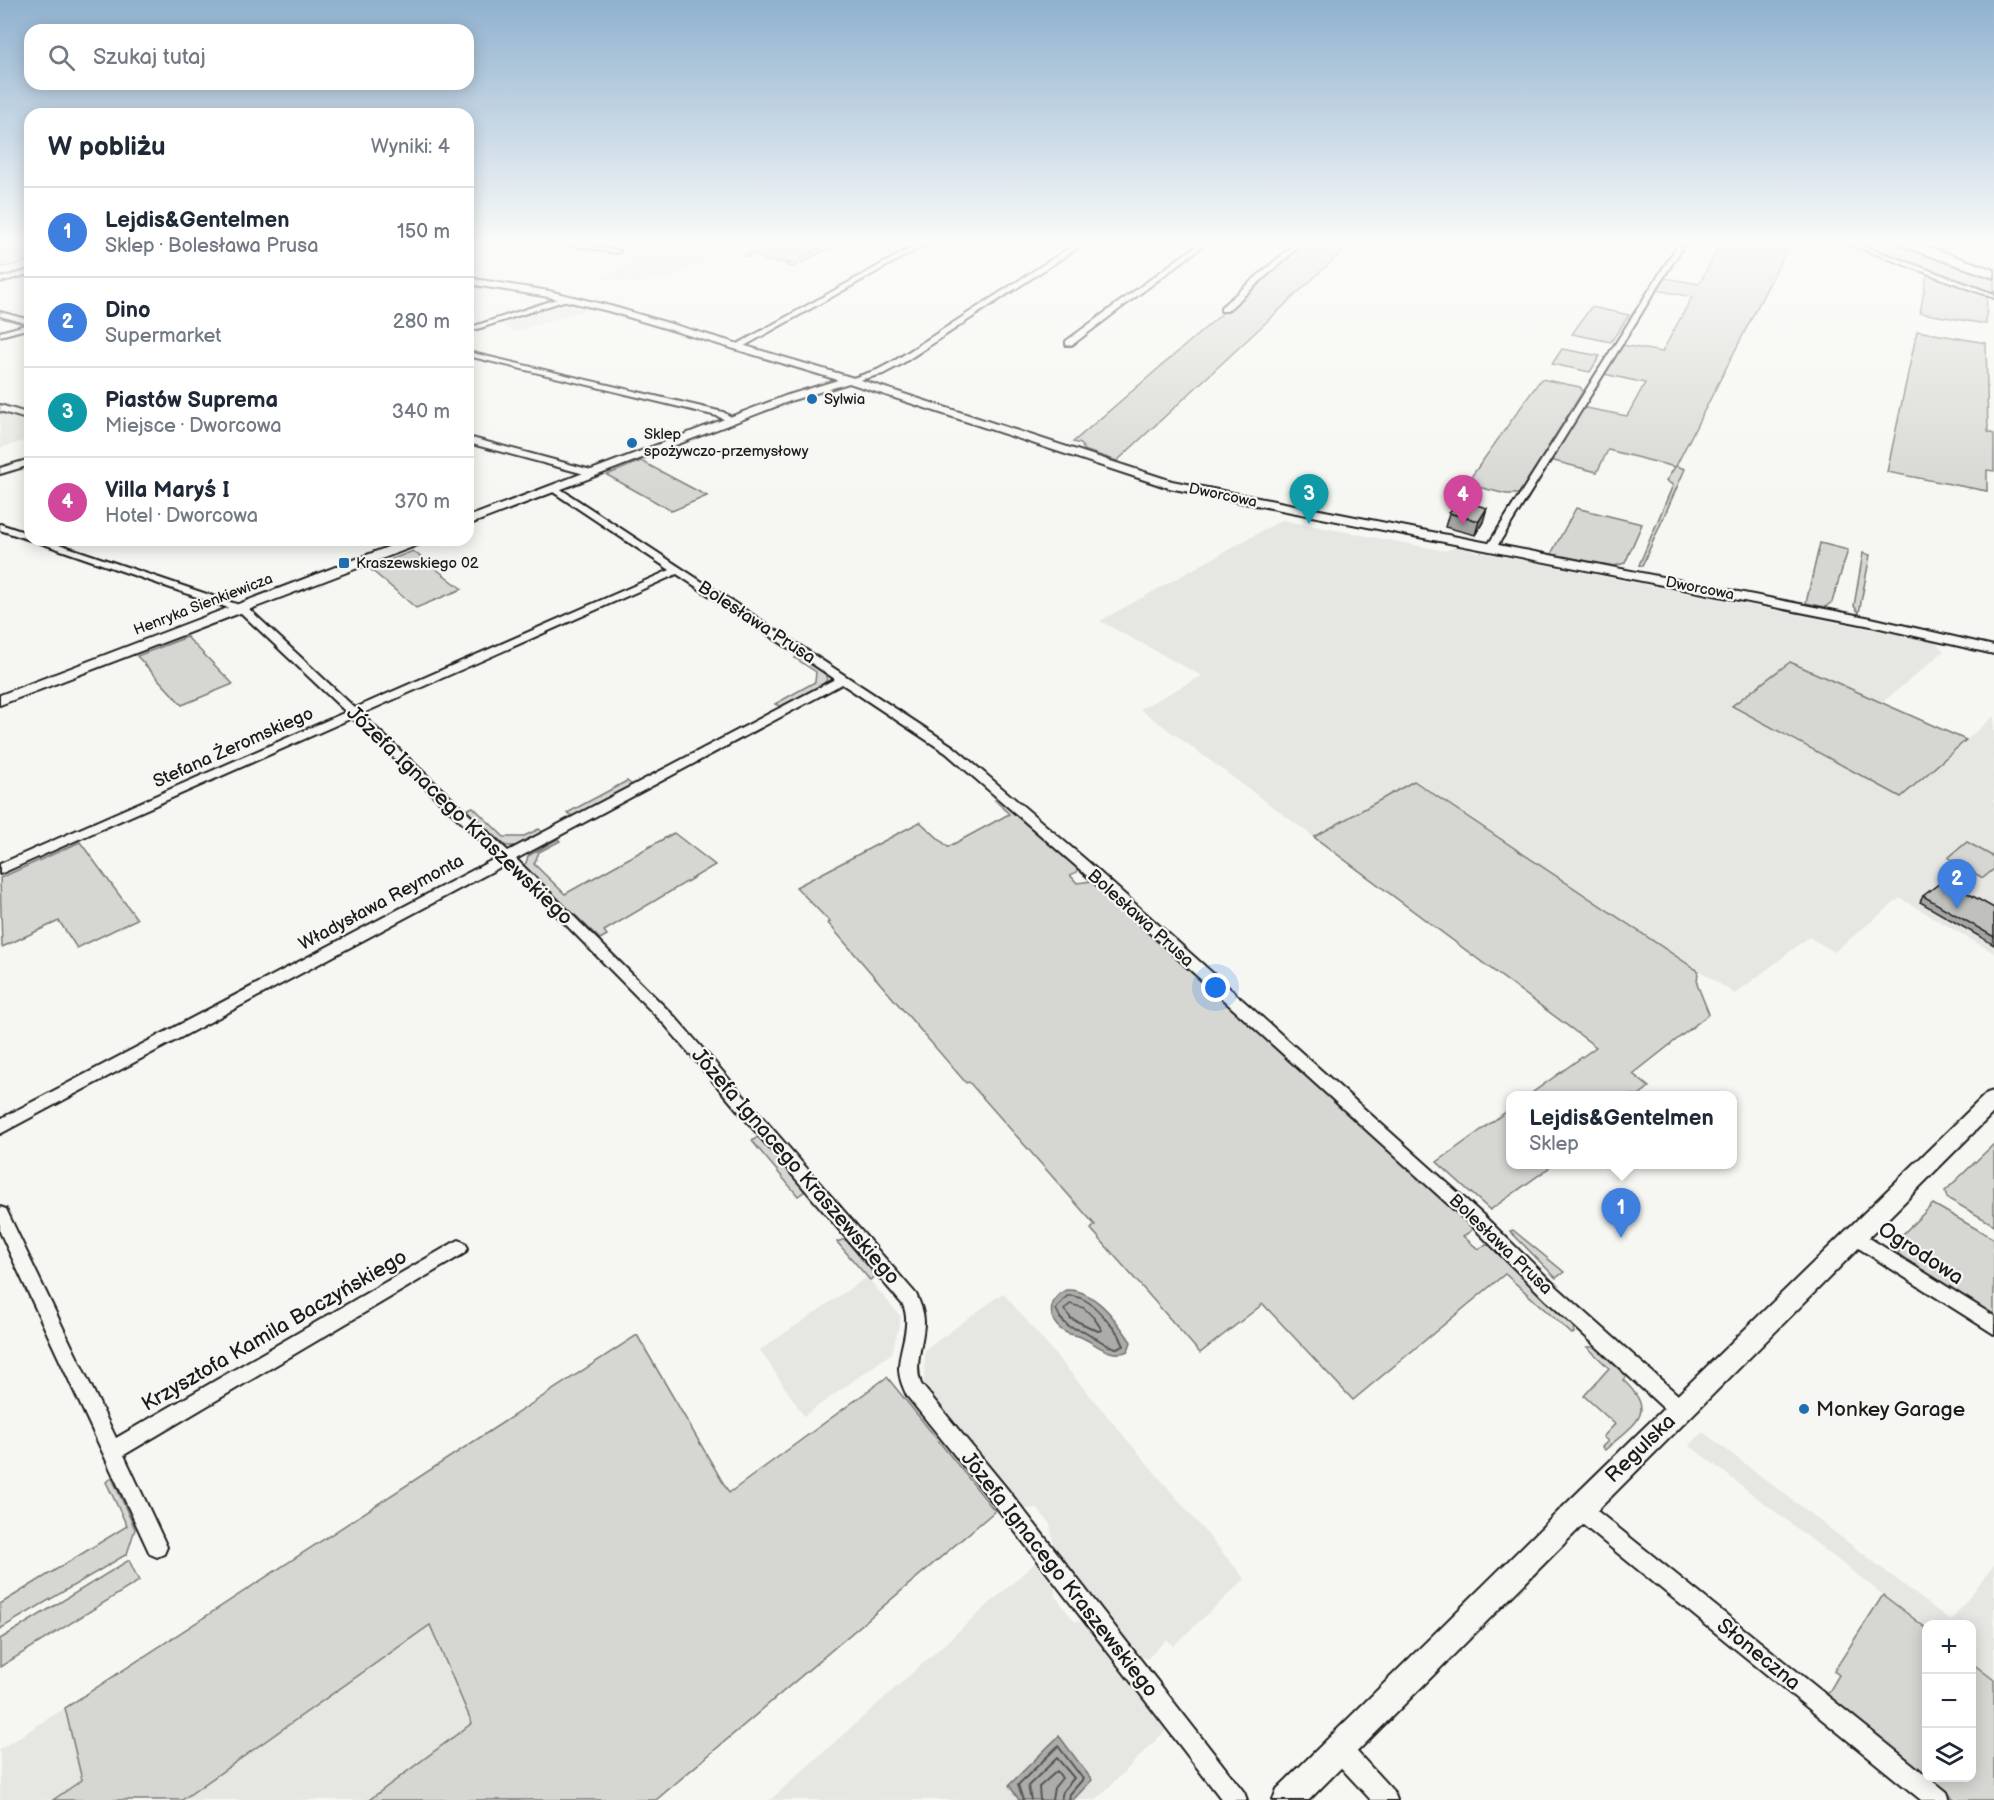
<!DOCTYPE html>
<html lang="pl">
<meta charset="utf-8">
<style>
body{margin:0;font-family:"Balsamiq Sans",sans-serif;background:#f6f6f7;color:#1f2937}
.controls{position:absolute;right:18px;bottom:18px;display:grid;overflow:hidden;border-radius:12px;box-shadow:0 3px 15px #0003}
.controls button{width:54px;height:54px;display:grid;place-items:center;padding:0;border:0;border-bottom:2px solid #e0e1e3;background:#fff;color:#1f2937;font:30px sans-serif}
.you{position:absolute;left:1216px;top:988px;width:21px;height:21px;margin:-15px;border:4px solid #fff;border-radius:50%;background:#1a73e8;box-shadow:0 0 0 9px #1a73e833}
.badge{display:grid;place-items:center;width:39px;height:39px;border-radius:50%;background:#2563eb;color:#fff;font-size:20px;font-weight:700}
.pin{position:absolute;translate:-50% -50px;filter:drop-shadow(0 2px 3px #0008)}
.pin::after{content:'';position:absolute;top:32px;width:21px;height:18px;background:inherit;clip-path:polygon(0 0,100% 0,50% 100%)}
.popup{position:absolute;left:1506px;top:1091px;width:231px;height:78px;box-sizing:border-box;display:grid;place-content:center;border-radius:12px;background:#fff;filter:drop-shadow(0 2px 4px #0005);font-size:20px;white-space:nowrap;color:#747a83}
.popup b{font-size:22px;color:#1f2937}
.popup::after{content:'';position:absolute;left:50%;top:100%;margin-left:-12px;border:12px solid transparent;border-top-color:#fff}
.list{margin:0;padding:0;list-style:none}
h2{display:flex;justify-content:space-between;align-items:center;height:78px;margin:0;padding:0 24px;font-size:26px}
h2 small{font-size:20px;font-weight:400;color:#747a83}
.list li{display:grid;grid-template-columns:39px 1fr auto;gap:18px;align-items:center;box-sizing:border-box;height:90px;padding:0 24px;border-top:2px solid #e0e1e3}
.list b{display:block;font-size:22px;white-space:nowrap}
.list p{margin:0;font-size:20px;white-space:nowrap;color:#747a83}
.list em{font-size:20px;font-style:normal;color:#747a83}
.icon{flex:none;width:33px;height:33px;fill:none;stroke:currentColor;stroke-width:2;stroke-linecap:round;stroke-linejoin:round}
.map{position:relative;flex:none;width:1994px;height:1800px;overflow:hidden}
.search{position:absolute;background:#fff;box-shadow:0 3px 15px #0003;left:24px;top:24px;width:450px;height:66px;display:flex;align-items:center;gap:15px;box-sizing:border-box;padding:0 21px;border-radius:18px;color:#747a83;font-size:22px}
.panel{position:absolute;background:#fff;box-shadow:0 3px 15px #0003;left:24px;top:108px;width:450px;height:438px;border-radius:18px}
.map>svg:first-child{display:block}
.built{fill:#e6e6e2}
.green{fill:#d6d6d2;stroke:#797977;stroke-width:1.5}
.water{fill:#acaca9;stroke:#727271;stroke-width:1.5}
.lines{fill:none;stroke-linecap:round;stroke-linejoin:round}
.shore-far1{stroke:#565654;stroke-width:1.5}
.shore{stroke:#565654;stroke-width:2}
.minor-casing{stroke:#1c1c1c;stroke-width:4}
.tertiary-casing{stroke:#1c1c1c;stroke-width:4}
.motorway-casing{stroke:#1c1c1c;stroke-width:4}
.minor{fill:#f6f6f2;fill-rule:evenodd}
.tertiary{fill:#f6f6f2;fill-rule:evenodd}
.motorway{fill:#f6f6f2;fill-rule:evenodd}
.wall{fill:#a5a5a3;stroke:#1c1c1c;stroke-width:1.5}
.shaded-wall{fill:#868684;stroke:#1c1c1c;stroke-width:1.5}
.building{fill:#c0c0bd;stroke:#1c1c1c;stroke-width:1.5}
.poi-dot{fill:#1f6fb2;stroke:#f6f6f2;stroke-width:2}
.labels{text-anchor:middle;stroke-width:4.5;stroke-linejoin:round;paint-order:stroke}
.far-poi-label{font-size:15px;fill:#1c1c1c;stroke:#f6f6f2;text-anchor:start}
.far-street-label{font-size:15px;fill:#1c1c1c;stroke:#f6f6f2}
.street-label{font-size:18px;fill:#1c1c1c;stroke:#f6f6f2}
.near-street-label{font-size:21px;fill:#1c1c1c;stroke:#f6f6f2}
.near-poi-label{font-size:21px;fill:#1c1c1c;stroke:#f6f6f2;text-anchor:start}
</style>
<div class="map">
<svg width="1994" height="1800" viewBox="0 0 1994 1800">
<rect width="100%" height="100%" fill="#f6f6f2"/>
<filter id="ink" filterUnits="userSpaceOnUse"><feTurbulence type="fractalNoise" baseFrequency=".0167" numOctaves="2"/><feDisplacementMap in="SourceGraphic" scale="12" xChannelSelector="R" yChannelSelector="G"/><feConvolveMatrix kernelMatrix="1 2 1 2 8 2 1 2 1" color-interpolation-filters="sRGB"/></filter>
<g filter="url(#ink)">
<!-- built -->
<g class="built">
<polygon points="638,243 842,243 793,268 728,252 666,279 645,281 643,284 600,277 632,263 609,256"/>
<polygon points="575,303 592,308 514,332 499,323 556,305"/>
<polygon points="0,412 30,421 30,439 0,448"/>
<polygon points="1282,520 1446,551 1454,547 1935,642 1944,651 1882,703 1790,662 1901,797 1994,716 1994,953 1900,898 1834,952 1809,937 1735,994 1414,781 1314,837 1140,709 1202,676 1100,621"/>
<polygon points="867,1277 901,1317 892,1353 804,1416 760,1350"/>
<polygon points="1003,1293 1245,1579 1173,1646 1167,1639 1147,1659 1141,1656 1054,1548 1050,1524 1037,1508 1023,1509 924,1386 925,1350"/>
<polygon points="1703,1432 1951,1621 1994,1565 1994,1680 1972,1663 1972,1624 1926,1624 1926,1628 1689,1445"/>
<polygon points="1035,1563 1055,1588 1055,1596 1074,1621 1081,1622 1166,1730 1096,1800 770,1800"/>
<polygon points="430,1624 472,1723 369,1800 182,1800"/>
<polygon points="65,1708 82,1780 53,1800 0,1800 0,1749"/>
</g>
<!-- green -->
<g class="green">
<polygon points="0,243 30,243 30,261 0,268"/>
<polygon points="770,243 777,243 763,251 781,243 828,243 799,259 831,243 839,243 793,267 787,266 791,263 765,261 755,254 749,257 744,256"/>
<polygon points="1304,243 1364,243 1348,246 1117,461 1084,450 1081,444 1073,442"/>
<polygon points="1688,243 1790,243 1676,466 1685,469 1642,566 1639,565 1673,485 1666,481 1675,467 1608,450 1597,472 1550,460 1581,407 1627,416 1645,383 1604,374 1622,345 1662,352 1692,297 1657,290 1665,278 1699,284 1718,249"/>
<polygon points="1853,243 1892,243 1994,279 1994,293"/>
<polygon points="1927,274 1987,296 1986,324 1920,313"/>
<polygon points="1591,307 1629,315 1611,342 1572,334"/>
<polygon points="1917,331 1986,343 1988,432 1994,434 1994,471 1987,470 1987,491 1887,472"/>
<polygon points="1562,349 1600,356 1590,372 1552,364"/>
<polygon points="1541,379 1580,387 1583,391 1519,494 1506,494 1466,484"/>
<polygon points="641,461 707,496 672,511 607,475"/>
<polygon points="1576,508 1642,524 1625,563 1614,566 1551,554"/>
<polygon points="1820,543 1848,550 1832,602 1825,607 1806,603"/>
<polygon points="413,551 462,589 416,608 369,568"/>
<polygon points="1863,553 1870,555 1859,613 1854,606"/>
<polygon points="187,637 233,684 182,705 137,656"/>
<polygon points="801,656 825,672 827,680 820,686 781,707 775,704 815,682 816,672 795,658"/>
<polygon points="1790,662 1966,740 1901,797 1732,706"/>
<polygon points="627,781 632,785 574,817 567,813"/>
<polygon points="1414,781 1698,971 1697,984 1709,1014 1633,1074 1649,1087 1639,1095 1529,1095 1596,1047 1314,837"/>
<polygon points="997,799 1078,868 1077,872 1070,875 1077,883 1092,881 1472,1225 1471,1231 1463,1236 1478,1249 1486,1245 1494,1246 1573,1325 1574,1333 1572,1334 1505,1274 1353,1400 1263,1304 1200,1353 1091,1229 1095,1225 969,1082 966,1083 828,923 830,922 796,887 920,822 948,847 1009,814 995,800"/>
<polygon points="473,807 504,837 522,837 539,829 543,833 516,846 506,846 466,810"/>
<polygon points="674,833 715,865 604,931 607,935 600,939 523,865 526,863 528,856 558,839 560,841 539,852 534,864 565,894"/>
<polygon points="80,842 137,919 77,948 59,921 2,947 0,878"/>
<polygon points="1967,842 1994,857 1994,869 1983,878 1948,858"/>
<polygon points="1510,1109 1510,1164 1553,1165 1490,1210 1437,1162"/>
<polygon points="758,1137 805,1191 798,1196 752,1141"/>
<polygon points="1994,1144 1994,1225 1947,1198 1945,1191"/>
<polygon points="1933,1204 1994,1239 1994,1315 1904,1259 1898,1253 1904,1246 1897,1240"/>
<polygon points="1513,1230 1564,1272 1556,1278 1510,1231"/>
<polygon points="842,1240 846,1240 876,1276 870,1280 837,1242"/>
<polygon points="637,1335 729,1493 887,1377 995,1511 656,1800 369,1800 472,1723 430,1625 182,1800 53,1800 82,1780 65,1708"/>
<path d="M1587,1347H1597L1628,1375L1623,1380C1660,1414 1633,1424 1605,1450L1602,1447L1608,1441L1603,1437L1615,1424L1584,1396L1609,1368Z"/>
<polygon points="112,1478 135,1529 127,1554 0,1629 0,1604 127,1526 106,1482"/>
<polygon points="129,1560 139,1581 0,1667 0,1639"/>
<polygon points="1883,1595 1926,1628 1926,1776 1826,1697 1839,1675 1834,1671"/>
<polygon points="1972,1663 1994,1680 1994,1800 1956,1800 1928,1778 1972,1778"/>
</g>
<!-- water -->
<g class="water">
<path d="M1066,1290C1094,1288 1117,1321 1131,1342L1128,1351C1110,1359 1097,1344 1081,1337C1077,1335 1072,1335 1067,1333C1047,1324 1046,1300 1066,1290Z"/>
<polygon points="1059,1736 1092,1780 1073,1800 1019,1800 1009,1785"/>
</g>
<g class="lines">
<!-- shore-far1 -->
<g class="shore-far1">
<path d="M1061,1319L1056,1309L1067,1296C1085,1295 1095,1307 1106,1319"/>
<polyline points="1072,1319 1064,1310 1070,1304 1084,1308 1095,1319"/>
</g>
<!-- shore -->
<g class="shore">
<polyline points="1060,1318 1069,1327 1084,1331 1107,1345 1116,1348 1124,1346 1119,1335 1105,1318"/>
<polyline points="1070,1318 1098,1331 1102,1330 1094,1318"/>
<polyline points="1023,1800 1018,1785 1058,1746 1083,1779 1070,1794 1069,1800"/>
<polyline points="1031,1800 1028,1786 1057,1758 1074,1778 1063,1791 1061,1800"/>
<polyline points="1040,1800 1039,1787 1057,1771 1062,1778 1054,1788 1052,1800"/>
</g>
<defs>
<g id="minor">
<polygon points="560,243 576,243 620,251 617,253"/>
<polygon points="920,243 928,243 739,349 732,347"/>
<polygon points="1077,243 1085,243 900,365 883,374 851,382 847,380 877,370 894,361"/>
<polygon points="1200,243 1207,243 1072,345 1066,345 1066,341"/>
<polygon points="1296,243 1303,243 1227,311 1221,311 1221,307"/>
<polygon points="1679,243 1685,243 1496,548 1488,550 1486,548"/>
<polygon points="1846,243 1855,243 1994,294 1994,298"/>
<polygon points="30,270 30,274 0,282 0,278"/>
<polygon points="566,296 573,298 468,332 468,328"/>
<polygon points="0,312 30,320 30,328 0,336 0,332 29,324 0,316"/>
<polygon points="468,352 723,412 736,420 732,423 717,416 468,356"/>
<polygon points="0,405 30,414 30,420 0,411"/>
<polygon points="468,437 595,471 597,473 592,476 468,443"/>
<polygon points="30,459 30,465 0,474 0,468"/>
<path d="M550,486H556L954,747L1086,860L1483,1215L1558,1288L1687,1403L1689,1410L1687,1417L1680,1419L1673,1417L1546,1300L1471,1225L1076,866L946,753L842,684L516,859L676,1018L916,1294C920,1303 924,1312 924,1322C924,1342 913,1364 921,1384L1008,1490L1244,1792L1247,1800H1222L994,1504L907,1396C903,1387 899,1379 899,1368C899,1347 912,1326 903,1305L666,1026L506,864L0,1134V1119L498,857L352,718L0,874V864L346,712L240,612L32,540H47L248,608L355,708L670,570L550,490ZM677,574L835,679L508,851L361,714Z"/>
<polygon points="0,524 30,534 30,540 0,530"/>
<polygon points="0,1207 6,1209 116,1438 453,1243 459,1240 465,1243 468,1248 465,1253 124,1455 167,1547 164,1554 157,1557 150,1554 0,1232"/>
<polygon points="1855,1229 1994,1316 1994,1334 1849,1242 1846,1237 1849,1232"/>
<polygon points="1579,1499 1586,1502 1947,1792 1950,1800 1921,1800 1572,1516 1569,1509 1572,1502"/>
<polygon points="1340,1739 1348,1742 1394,1792 1397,1800 1371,1800 1332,1758 1329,1750 1332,1742"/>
</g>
<g id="tertiary">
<polygon points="468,278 549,291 614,307 864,381 1172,481 1871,618 1994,646 1994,654 1871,626 1169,488 849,383 793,400 468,525 468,517 785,396 838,380 608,311 549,297 468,284"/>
<polygon points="406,540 424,540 423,543 0,705 0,695"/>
<polygon points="1994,1091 1994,1112 1309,1800 1273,1800 1277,1789 1570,1500 1987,1093"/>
</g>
<polygon id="motorway" points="1900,243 1918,243 1994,270 1994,278 1902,246"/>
</defs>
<!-- minor casing -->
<use href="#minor" class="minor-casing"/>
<!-- tertiary casing -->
<use href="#tertiary" class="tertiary-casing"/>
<!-- motorway casing -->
<use href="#motorway" class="motorway-casing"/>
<!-- minor -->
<use href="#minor" class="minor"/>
<!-- tertiary -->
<use href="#tertiary" class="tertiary"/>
<!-- motorway -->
<use href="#motorway" class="motorway"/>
</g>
<!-- wall -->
<g class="wall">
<polygon points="1449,513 1483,522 1475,535 1445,527"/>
<polygon points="1923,896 1994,908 1994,945 1920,902"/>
</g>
<!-- shaded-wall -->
<polygon class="shaded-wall" points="1487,508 1483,522 1475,535 1479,521"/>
<!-- building -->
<g class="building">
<polygon points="1458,500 1487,508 1479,521 1449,513"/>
<polygon points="1944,880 1994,908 1994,937 1923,896"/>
</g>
</g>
<!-- sky -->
<linearGradient id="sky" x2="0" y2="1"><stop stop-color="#90b1cf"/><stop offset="0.49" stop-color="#fbfbf9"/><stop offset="1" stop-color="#fbfbf9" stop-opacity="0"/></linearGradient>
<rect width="1994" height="495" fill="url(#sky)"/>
<!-- markers -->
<g class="poi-dot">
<circle cx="812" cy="399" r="6"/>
<circle cx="632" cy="443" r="6"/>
<rect x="338" y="557" width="12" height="12" rx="3"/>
<circle cx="1804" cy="1409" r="6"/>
</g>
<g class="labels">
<!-- far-poi labels -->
<g class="far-poi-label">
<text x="824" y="404">Sylwia</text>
<text x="644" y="439">Sklep<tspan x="644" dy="17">spożywczo-przemysłowy</tspan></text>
<text x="356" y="568">Kraszewskiego 02</text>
</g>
<!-- far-street labels -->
<g class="far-street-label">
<text transform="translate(1223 495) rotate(12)" y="5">Dworcowa</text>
<text transform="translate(1700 588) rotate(11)" y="5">Dworcowa</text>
<text transform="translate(203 604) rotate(-21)" y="5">Henryka Sienkiewicza</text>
</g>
<!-- street labels -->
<g class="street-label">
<text transform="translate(757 622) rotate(33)" y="6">Bolesława Prusa</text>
<text transform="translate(233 747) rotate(-24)" y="6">Stefana Żeromskiego</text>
<text transform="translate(381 902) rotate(-28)" y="6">Władysława Reymonta</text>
<text transform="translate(1141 918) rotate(42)" y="6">Bolesława Prusa</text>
<text transform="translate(1501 1244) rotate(44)" y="6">Bolesława Prusa</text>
</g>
<!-- near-street labels -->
<g class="near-street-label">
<text transform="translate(460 815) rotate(44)" y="7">Józefa Ignacego Kraszewskiego</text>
<text transform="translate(796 1166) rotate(49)" y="7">Józefa Ignacego Kraszewskiego</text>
<text transform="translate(1921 1253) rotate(33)" y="7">Ogrodowa</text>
<text transform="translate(274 1330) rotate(-30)" y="7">Krzysztofa Kamila Baczyńskiego</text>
<text transform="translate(1640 1448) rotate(-44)" y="7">Regulska</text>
<text transform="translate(1060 1574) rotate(52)" y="7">Józefa Ignacego Kraszewskiego</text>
<text transform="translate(1759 1654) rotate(39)" y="7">Słoneczna</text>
</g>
<!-- near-poi labels -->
<g class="near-poi-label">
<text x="1816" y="1416">Monkey Garage</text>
</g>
</g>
</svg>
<div class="controls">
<button>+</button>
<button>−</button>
<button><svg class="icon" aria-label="layers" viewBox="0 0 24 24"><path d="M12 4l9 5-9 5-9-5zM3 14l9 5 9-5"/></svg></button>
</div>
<div class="you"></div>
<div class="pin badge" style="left:1621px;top:1238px;background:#3f7fe0">1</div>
<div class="popup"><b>Lejdis&amp;Gentelmen</b>Sklep</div>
<div class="pin badge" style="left:1957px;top:909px;background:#3f7fe0">2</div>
<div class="pin badge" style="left:1309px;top:524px;background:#0f9aa8">3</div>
<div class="pin badge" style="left:1463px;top:525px;background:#d1479c">4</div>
<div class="search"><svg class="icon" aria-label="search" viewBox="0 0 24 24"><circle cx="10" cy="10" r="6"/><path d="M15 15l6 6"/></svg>Szukaj tutaj</div>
<section class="panel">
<h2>W pobliżu<small>Wyniki: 4</small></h2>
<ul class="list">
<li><span class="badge" style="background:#3f7fe0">1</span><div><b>Lejdis&amp;Gentelmen</b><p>Sklep · Bolesława Prusa</p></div><em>150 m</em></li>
<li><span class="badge" style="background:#3f7fe0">2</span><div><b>Dino</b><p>Supermarket</p></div><em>280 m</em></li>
<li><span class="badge" style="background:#0f9aa8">3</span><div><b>Piastów Suprema</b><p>Miejsce · Dworcowa</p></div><em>340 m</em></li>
<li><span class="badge" style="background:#d1479c">4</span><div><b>Villa Maryś I</b><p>Hotel · Dworcowa</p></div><em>370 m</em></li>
</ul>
</section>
</div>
